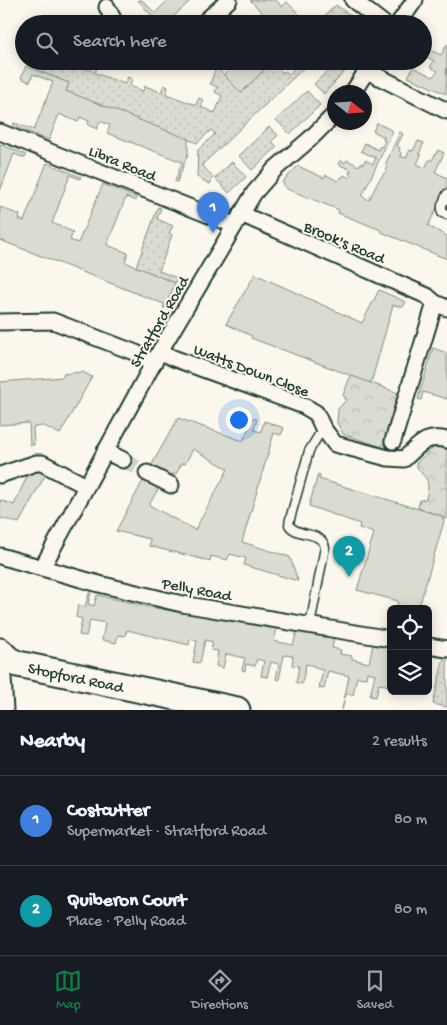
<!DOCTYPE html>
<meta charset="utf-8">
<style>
body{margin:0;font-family:"Gochi Hand",sans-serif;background:#242831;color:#f1f3f6}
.controls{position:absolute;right:15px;bottom:15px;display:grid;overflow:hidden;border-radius:8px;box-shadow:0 2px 12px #0003}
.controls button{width:45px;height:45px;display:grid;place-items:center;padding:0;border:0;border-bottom:1px solid #363941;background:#171b24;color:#f1f3f6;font:25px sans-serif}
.compass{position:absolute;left:327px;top:85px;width:45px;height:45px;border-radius:50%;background:#171b24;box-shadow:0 2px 12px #0003;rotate:107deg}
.you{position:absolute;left:238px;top:419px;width:18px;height:18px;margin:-12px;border:4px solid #fff;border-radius:50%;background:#1a73e8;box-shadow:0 0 0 8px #1a73e833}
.badge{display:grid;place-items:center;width:32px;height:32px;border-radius:50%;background:#0b8043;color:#fff;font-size:16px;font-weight:700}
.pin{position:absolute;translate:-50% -41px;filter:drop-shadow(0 1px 2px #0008)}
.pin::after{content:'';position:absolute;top:26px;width:18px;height:15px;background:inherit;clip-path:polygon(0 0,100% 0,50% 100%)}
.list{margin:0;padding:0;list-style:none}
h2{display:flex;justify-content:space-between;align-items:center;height:65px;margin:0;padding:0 20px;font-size:21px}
h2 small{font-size:16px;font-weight:400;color:#9ea1a6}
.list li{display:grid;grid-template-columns:32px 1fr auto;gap:15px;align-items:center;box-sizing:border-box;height:90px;padding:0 20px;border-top:1px solid #363941}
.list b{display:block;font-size:19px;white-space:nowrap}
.list p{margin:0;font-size:16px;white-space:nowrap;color:#9ea1a6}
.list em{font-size:16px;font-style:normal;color:#9ea1a6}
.icon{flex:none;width:28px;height:28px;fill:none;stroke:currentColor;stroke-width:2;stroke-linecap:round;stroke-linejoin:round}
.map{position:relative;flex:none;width:447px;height:710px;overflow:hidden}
.search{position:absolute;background:#171b24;box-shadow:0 2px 12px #0003;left:15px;right:15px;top:15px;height:55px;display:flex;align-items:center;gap:12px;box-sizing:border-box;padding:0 18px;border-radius:28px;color:#9ea1a6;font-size:19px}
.sheet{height:245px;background:#171b24}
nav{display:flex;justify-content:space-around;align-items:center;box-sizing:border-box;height:70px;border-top:1px solid #363941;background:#171b24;font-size:14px;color:#9ea1a6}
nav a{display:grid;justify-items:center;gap:2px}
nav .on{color:#0b8043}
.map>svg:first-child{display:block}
.grass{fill:url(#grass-dots);stroke:#7d8c82}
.park{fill:url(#park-crowns);stroke:#7d8c82}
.garden{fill:#dbdcd1;stroke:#7d8c82}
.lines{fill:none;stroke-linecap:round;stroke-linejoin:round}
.minor-tunnel{stroke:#cfd2c7;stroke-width:15;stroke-dasharray:15 8;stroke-linecap:butt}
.service-casing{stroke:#1f3d34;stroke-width:11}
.minor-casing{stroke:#1f3d34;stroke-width:19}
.primary-casing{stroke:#1f3d34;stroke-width:29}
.service{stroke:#fbf7ec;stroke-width:8}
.minor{stroke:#fbf7ec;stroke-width:15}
.primary{stroke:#fbf7ec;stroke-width:25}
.labels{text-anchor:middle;stroke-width:4;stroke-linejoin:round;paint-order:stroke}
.street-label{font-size:16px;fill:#1f3d34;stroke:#fbf7ec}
</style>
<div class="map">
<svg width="447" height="710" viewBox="0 0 447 710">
<defs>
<pattern id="grass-dots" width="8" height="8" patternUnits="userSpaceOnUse" patternTransform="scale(1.25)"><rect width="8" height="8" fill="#dbdcd1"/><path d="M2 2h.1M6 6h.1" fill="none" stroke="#bcbeb4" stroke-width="1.8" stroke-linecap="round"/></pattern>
<pattern id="park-crowns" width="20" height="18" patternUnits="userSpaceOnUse" patternTransform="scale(1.25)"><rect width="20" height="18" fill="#dbdcd1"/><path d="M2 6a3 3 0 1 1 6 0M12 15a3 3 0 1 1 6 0" fill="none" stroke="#bcbeb4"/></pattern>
</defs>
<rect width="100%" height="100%" fill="#fbf7ec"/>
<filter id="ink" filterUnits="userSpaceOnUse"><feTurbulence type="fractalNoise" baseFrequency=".02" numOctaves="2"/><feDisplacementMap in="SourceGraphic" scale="10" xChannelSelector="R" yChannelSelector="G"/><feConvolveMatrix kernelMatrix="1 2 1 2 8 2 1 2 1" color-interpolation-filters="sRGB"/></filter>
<g filter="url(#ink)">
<!-- grass -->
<g class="grass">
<polygon points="336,5 362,24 357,24 354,21 351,24 321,24 319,21"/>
<polygon points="42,61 76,61 75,65 90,71 93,64 98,66 95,73 125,84 128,77 132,79 130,86 143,91 145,86 161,92 164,85 168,87 166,94 196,105 199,98 203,100 201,107 215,113 222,96 215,92 217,87 210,84 216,67 241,92 272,62 283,73 285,71 289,74 293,70 284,61 311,61 202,165 213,177 210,184 197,177 198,150 215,134 211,130 197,143 65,91 69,83 38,71"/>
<polygon points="338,61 352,61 354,64 350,71 347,69 324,94 314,84"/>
<polygon points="307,91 320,105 290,134 276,120"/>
<polygon points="269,127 278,135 272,141 277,147 252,170 239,156"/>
<polygon points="232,162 246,177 229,193 215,178"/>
<polygon points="158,207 161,208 157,219 173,226 169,233 172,235 159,271 177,278 175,283 136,267"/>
<polygon points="444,657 447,658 447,707 433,704"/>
</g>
<!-- park -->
<g class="park">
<polygon points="351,375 398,393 382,447 343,434 337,423 338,409 346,400 343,395"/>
<path d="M440,442L447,444V519L442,518V516L418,508L420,500L426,499C427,495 428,490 428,485C428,476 417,472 416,463Z"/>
</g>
<!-- garden -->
<g class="garden">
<polygon points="138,0 142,0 155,13 168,0 191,0 172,18 177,24 159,24"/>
<polygon points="250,0 276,0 282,7 287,2 309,24 269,24 266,21 267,18"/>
<polygon points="447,44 446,94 408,77 413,67 433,77 438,71 430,67 434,61 423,55 426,48 441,55"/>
<polygon points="239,61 276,61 274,64 272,62 241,93 224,75"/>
<polygon points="26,66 69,83 66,91 188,139 188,154 177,182 175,181 182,162 107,133 110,125 100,121 97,129 88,125 89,121 80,117 78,122 59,114 49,140 13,126 14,123 34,130 53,82 33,74 30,82 21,78"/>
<polygon points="377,123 393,131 362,196 369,200 379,180 387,170 386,163 400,132 403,134 397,146 400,148 399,151 401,153 400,156 406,158 410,150 413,151 418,141 424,143 419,154 421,155 417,164 425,168 429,160 432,160 438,150 444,153 435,172 447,178 447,187 428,226 447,236 447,259 381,232 381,230 338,213 339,210 287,189 282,182 298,166 324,178 326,175 338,181 340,177 342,178 344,175 349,178 351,175 349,174 351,170 338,164 340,160 345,163 347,160 359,166 361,163 363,164 365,160 373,164 376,158 361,151 365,143 378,150 380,146 382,147 385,141 383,140 384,137 373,131"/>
<polygon points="0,144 26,155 25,158 14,154 0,191"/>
<polygon points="47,163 81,177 80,179 70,175 52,223 73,232 70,240 78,243 103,184 137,198 136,201 126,197 107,245 128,253 125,262 175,283 165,308 163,308 164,304 0,240 0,207 20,215 19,219 24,221"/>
<polygon points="255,274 362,323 379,290 406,302 403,307 393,305 371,383 251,338 252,336 226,324"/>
<polygon points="433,348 447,353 447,399 423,392 421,400 418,399"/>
<polygon points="83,372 92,377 60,434 44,426 33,427 34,445 30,445 29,423 0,425 0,382 63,377 63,374"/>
<polygon points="178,418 243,441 253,418 257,419 254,430 261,432 264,421 284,428 281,435 274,433 242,542 290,557 298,581 244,565 246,558 230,554 227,560 211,556 210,561 149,546 150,539 116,531 145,477 160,486 149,505 195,530 228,469 193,449 185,464 182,463 176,474 166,475 151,466"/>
<polygon points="48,470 19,523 0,518 0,500 14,505 28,474 33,471"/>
<polygon points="318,474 320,475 319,479 442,516 444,521 419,607 411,605 410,609 396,609 398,601 357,590 374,533 359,528 360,524 309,506"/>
<polygon points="89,593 91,593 88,604 94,606 97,595 149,607 277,628 274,641 293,645 297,631 334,637 332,648 341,650 340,654 352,656 352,659 369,663 373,644 391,647 391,686 379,684 376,697 370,696 375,674 367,672 366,678 357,677 353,695 346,693 342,710 349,676 328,671 324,689 319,688 323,670 314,668 315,666 306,664 302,684 296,683 299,666 292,665 293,656 284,655 279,680 276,679 279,664 271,662 267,677 261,676 264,661 257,659 255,666 246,664 245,671 242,670 245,658 226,654 223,668 216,666 218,651 211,650 213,642 205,640 200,663 193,662 197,641 190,639 189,645 127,630 125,636 118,635 116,643 102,640 105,623 90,620 86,636 79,635 82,619 76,617 78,605 85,607"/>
</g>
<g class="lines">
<!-- minor-tunnel -->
<polyline class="minor-tunnel" points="123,460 147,473"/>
<defs>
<g id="service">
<polyline points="447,194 442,205 442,213 447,215"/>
<path d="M310,625L325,547C321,530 298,538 289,525L290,519L309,451L323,428"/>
</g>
<g id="minor">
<polyline points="353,0 384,24"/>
<polyline points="107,7 114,21 117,24"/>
<polyline points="202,24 229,0"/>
<polyline points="398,24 415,0"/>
<polyline points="367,71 447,111"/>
<polyline points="353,92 373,61"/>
<polyline points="0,132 234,225"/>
<polyline points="241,214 427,296 435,303 447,308"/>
<polyline points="0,322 53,321 136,353 154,363"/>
<path d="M160,351L173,358L304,406L316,413L323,428L335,444L388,458L404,459C419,446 425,434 447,440"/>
<polyline points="393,441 435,303"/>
<polyline points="105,451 123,460"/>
<polyline points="147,473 171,485"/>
<polyline points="0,475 36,463 42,463 86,486"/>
<polyline points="0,556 99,584 182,604 391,639"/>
<polyline points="42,568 160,351 254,193 275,169 310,139 334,115"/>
<polyline points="428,646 447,649"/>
<polyline points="5,710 3,677 7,658"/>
</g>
<g id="primary">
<path id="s1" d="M0,651L9,660L18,664L237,710"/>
</g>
</defs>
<!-- service casing -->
<use href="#service" class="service-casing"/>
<!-- minor casing -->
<use href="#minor" class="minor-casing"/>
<!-- primary casing -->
<use href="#primary" class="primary-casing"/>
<!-- service -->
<use href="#service" class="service"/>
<!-- minor -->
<use href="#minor" class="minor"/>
<!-- primary -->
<use href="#primary" class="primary"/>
</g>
</g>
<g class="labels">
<!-- street labels -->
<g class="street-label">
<text transform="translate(123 162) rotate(22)" y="6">Libra Road</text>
<text transform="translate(345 241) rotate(23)" y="6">Brook's Road</text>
<text transform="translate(158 321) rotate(-60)" y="6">Stratford Road</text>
<text transform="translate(252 369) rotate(21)" y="6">Watts Down Close</text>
<text transform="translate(197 588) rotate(11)" y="6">Pelly Road</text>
<text dy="6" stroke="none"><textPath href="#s1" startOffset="82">Stopford Road</textPath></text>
</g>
</g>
</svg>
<div class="controls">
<button><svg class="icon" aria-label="locate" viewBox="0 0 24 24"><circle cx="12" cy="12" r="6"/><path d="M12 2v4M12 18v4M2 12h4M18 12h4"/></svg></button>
<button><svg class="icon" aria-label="layers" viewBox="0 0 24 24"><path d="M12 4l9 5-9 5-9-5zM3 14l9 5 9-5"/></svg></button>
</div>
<svg class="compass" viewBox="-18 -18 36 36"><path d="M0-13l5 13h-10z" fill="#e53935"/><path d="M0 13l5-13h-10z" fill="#9ea1a6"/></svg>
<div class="you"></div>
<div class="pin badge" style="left:213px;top:233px;background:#3f7fe0">1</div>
<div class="pin badge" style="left:349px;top:577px;background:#0f9aa8">2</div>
<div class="search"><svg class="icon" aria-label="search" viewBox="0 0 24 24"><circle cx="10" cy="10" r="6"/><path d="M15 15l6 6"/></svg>Search here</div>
</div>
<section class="sheet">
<h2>Nearby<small>2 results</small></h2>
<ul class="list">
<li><span class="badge" style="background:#3f7fe0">1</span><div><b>Costcutter</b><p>Supermarket · Stratford Road</p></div><em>80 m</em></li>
<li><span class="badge" style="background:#0f9aa8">2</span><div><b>Quiberon Court</b><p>Place · Pelly Road</p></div><em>80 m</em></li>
</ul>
</section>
<nav>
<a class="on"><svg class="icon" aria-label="map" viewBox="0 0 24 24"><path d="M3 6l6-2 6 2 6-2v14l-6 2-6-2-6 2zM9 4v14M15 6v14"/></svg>Map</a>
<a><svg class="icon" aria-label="directions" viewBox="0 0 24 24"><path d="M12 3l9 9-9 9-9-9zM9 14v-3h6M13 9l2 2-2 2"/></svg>Directions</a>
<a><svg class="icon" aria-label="saved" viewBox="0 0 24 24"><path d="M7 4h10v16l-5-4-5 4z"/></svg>Saved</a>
</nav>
